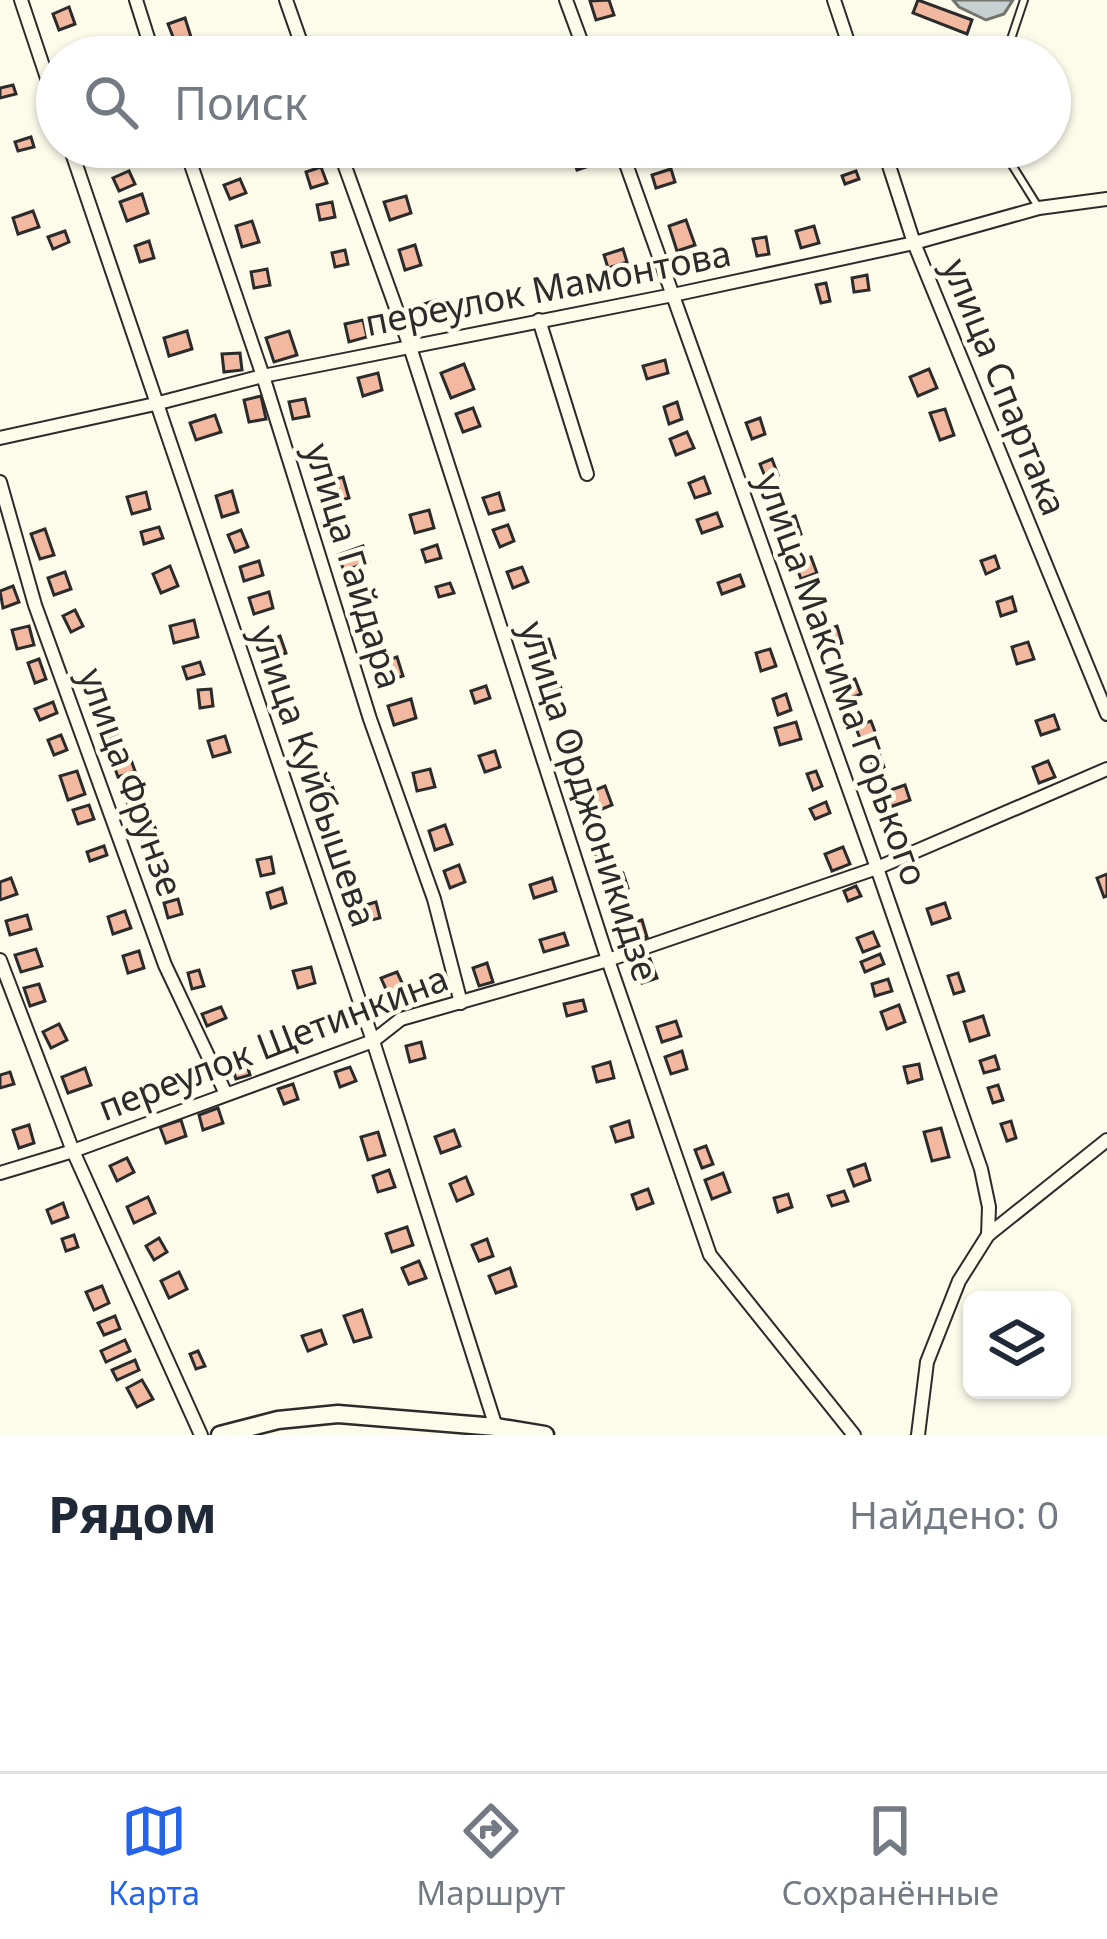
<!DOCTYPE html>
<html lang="ru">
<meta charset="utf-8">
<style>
body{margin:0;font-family:"Noto Sans",sans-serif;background:#f6f6f7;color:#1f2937}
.controls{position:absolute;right:36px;bottom:36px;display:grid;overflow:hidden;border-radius:18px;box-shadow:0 3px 9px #0004}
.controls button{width:108px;height:108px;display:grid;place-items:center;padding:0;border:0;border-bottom:3px solid #e0e1e3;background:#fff;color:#1f2937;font:60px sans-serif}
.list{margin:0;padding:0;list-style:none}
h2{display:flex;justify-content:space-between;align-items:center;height:156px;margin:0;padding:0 48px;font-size:51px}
h2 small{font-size:39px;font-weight:400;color:#747a83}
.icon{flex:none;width:66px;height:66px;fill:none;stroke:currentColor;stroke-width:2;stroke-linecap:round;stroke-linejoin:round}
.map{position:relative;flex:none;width:1107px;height:1435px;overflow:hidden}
.search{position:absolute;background:#fff;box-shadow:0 3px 9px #0004;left:36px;right:36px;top:36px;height:132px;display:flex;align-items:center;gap:30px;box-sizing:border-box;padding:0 42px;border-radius:66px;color:#747a83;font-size:45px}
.sheet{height:336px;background:#fff}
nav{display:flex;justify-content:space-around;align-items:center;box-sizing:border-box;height:168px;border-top:3px solid #e0e1e3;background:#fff;font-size:33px;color:#747a83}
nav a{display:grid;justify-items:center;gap:6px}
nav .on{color:#2563eb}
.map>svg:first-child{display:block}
.water{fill:#c7d0d0;stroke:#74746e;stroke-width:3}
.building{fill:#f2b8a0;stroke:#2b2b2b;stroke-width:3}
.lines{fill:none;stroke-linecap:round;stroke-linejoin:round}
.lane-casing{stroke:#2b2b2b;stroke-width:10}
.street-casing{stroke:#2b2b2b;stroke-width:16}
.secondary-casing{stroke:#2b2b2b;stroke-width:21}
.lane{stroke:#fdfbea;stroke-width:6}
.street{stroke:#fdfbea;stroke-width:12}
.secondary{stroke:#fdfbea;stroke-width:16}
.labels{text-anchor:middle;stroke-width:9;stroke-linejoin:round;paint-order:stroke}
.street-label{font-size:36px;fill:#2b2b2b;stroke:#fdfbea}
</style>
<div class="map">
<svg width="1107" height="1435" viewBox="0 0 1107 1435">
<rect width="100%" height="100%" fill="#fdfbea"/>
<!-- water -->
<polygon class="water" points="953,0 1013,0 1004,14 986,20 959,7"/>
<!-- building -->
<g class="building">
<polygon points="609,0 614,15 596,20 590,1"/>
<polygon points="918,0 972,20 967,34 913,13"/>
<polygon points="69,7 75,24 59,30 53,14"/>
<polygon points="185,18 191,37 175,42 168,24"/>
<polygon points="277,46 280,57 257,57 255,52"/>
<polygon points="13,85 16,94 0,98 0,88"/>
<polygon points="31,137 34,147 18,151 15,142"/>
<polygon points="100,147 118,147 121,158 105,163"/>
<polygon points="299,147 318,147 321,155 304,161"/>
<polygon points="365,147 394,147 395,149 370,158"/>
<polygon points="588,152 592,165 577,170 573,157"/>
<polygon points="321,167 327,183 311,188 306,172"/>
<polygon points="671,169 675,182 656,188 652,175"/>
<polygon points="129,171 135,184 119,191 113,178"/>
<polygon points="856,171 859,179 845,184 842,176"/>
<polygon points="240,179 246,193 230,199 224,185"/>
<polygon points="142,194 148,213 127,221 120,202"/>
<polygon points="406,196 411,213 390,220 384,202"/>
<polygon points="332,202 335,217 320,220 317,205"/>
<polygon points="33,211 39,227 18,234 13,218"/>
<polygon points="686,220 695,245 677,251 669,226"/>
<polygon points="252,221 259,242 242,247 236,226"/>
<polygon points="814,226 819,243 801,248 796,231"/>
<polygon points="65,231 69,242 53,249 48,237"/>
<polygon points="766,237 769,254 757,256 753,239"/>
<polygon points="149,241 154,258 140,262 135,246"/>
<polygon points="415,245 421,265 405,270 399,250"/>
<polygon points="623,249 627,262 608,268 604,255"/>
<polygon points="345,250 348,264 335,267 332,253"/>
<polygon points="267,269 270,285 254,288 251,272"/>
<polygon points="867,275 869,290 854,292 852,278"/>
<polygon points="826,283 830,301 821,303 816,285"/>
<polygon points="436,300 441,318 423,324 418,306"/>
<polygon points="363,320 367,337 349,342 345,324"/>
<polygon points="187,331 192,349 169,356 164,338"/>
<polygon points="289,331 297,355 274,362 266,338"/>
<polygon points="240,353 242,370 224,372 222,354"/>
<polygon points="665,360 668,373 647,379 643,366"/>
<polygon points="464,364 474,389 451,398 441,373"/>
<polygon points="929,369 937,388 918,396 910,377"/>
<polygon points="378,373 382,390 363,396 358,378"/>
<polygon points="261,396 266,419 249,422 244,400"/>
<polygon points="305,399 309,416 293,419 289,402"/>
<polygon points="677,402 682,419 669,424 664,407"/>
<polygon points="473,408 480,426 463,432 456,414"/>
<polygon points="945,409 954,435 940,440 930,413"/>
<polygon points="215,415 221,432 196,440 190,423"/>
<polygon points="760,418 765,434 752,439 746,423"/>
<polygon points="687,432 694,448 676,455 670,439"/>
<polygon points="772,459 778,475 766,479 760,464"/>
<polygon points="343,477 349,498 322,505 316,485"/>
<polygon points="704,477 710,493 695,498 689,483"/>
<polygon points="232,491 238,512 222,517 216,496"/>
<polygon points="146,492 150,509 132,514 127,497"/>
<polygon points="499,493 504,510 489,514 483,498"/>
<polygon points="429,510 434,528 415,533 410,515"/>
<polygon points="717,513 722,526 702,533 697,520"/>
<polygon points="795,516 801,534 786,539 780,521"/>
<polygon points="508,525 514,541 500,547 493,530"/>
<polygon points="159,527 163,538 144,544 141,532"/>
<polygon points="45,529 54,555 40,559 31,534"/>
<polygon points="241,530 248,547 235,552 228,535"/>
<polygon points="437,545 441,558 426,562 422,550"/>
<polygon points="363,546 369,562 344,571 338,555"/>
<polygon points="995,556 999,568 986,574 981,561"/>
<polygon points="811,557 817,573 801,579 795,563"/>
<polygon points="259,561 263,575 244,581 240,567"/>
<polygon points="170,566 178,586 161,593 153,574"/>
<polygon points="522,567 528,582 513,588 507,572"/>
<polygon points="65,572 71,589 54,595 48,578"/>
<polygon points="740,575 744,586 722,594 718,583"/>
<polygon points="450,583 454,593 439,597 436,587"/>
<polygon points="13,586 19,602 3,608 0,591"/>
<polygon points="269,592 273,608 254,614 249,598"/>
<polygon points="1012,597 1016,611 1001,616 997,602"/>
<polygon points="75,610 83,626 71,632 63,616"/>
<polygon points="375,619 382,639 368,644 361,624"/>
<polygon points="194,620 198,637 174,643 170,626"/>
<polygon points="29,626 34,645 17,649 12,630"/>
<polygon points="837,626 842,643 822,649 817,632"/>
<polygon points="280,636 286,653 269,659 263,643"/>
<polygon points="549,639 555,658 535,664 529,645"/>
<polygon points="1028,642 1034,659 1017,664 1012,647"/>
<polygon points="770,649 776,666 761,671 756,653"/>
<polygon points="397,657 403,676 380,683 374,665"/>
<polygon points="39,659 46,679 35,683 28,663"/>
<polygon points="200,662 204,674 187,679 183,667"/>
<polygon points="555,671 561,688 546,693 540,676"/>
<polygon points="855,679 861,694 846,700 840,685"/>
<polygon points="98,681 104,697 90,702 84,687"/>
<polygon points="486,686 490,698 475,703 471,691"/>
<polygon points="211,689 213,706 200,708 198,690"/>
<polygon points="786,694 791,710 778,715 773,699"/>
<polygon points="411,699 416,718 394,725 388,706"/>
<polygon points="53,702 57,713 40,720 35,709"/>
<polygon points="1054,715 1059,729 1041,735 1036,721"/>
<polygon points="111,718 117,734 104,740 97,724"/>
<polygon points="871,721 877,737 862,743 855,726"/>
<polygon points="796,722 801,739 780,745 775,728"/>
<polygon points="61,735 67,750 54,755 48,740"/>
<polygon points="225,736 230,752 213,757 208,741"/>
<polygon points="576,741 583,759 569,764 562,747"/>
<polygon points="495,751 500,767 485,772 479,756"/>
<polygon points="879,753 884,767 875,771 869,756"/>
<polygon points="129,754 135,771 118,777 112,760"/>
<polygon points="1048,761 1055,777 1039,783 1033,767"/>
<polygon points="430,769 435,787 417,791 413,773"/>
<polygon points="77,771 85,794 68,800 60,776"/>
<polygon points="816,771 822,786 813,790 807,774"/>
<polygon points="329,777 335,794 319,799 314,782"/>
<polygon points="905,785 910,800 887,808 882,793"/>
<polygon points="605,786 612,805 585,816 578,797"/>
<polygon points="141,789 147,809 130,813 125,794"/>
<polygon points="826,802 830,813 815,819 810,809"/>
<polygon points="89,805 94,819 78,824 73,810"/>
<polygon points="154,825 161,842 146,848 139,831"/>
<polygon points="445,825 452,844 435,850 429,831"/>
<polygon points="604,842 607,853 596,856 593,845"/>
<polygon points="104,846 107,855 90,861 87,852"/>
<polygon points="843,847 850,864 832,871 825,854"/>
<polygon points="271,857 274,873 261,876 257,860"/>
<polygon points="167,864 172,880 157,885 152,869"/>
<polygon points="459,865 465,882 450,888 444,871"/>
<polygon points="623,873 628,888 613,892 608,877"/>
<polygon points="1107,874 1107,896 1104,897 1097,878"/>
<polygon points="11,878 17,894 0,900 0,882"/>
<polygon points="552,878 556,891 534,898 530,885"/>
<polygon points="856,886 861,896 848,901 844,891"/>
<polygon points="282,888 286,903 271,908 267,893"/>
<polygon points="178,899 182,914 168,918 164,903"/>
<polygon points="376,902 380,918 363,922 359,907"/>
<polygon points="945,903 950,918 932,924 927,909"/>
<polygon points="125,911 131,928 113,934 108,917"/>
<polygon points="27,915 31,929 10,935 6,921"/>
<polygon points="642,920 647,937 629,943 624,926"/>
<polygon points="873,932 879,946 863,952 857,938"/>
<polygon points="564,933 568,945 544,952 540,940"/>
<polygon points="36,949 42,966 21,972 15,955"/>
<polygon points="139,951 144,968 128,973 123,956"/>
<polygon points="880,954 884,964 865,972 861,962"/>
<polygon points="650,959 657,978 642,983 635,964"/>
<polygon points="487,963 493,982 479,986 473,968"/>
<polygon points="311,967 315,983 298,988 293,971"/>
<polygon points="199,970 204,986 192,989 188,973"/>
<polygon points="397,972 405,989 389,996 381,978"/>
<polygon points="958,973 964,991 954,994 948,976"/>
<polygon points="888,979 892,991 875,996 872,984"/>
<polygon points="39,984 45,1001 30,1006 24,988"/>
<polygon points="583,1000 586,1011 567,1016 564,1004"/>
<polygon points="899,1005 905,1022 887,1029 881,1012"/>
<polygon points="221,1007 226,1018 207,1026 202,1014"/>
<polygon points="983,1016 989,1035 970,1041 964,1022"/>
<polygon points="676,1021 681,1036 662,1042 657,1027"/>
<polygon points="59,1024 67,1040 51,1048 43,1032"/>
<polygon points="421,1042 425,1058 410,1062 406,1046"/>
<polygon points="682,1051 687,1069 671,1074 665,1057"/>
<polygon points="995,1056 999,1069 984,1073 980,1061"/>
<polygon points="610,1062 614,1078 597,1082 593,1067"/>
<polygon points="919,1064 922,1079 908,1083 904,1067"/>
<polygon points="247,1065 250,1075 236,1079 233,1070"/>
<polygon points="350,1067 356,1081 340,1087 335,1072"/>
<polygon points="85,1068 91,1085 68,1093 62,1077"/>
<polygon points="10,1072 14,1084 0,1088 0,1075"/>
<polygon points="293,1084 298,1099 284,1104 278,1089"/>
<polygon points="998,1085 1003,1100 993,1103 988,1088"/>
<polygon points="218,1108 223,1123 203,1130 199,1115"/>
<polygon points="181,1120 186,1136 166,1143 160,1127"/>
<polygon points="629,1121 633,1137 616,1142 611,1127"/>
<polygon points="1011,1121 1016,1138 1007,1141 1001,1124"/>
<polygon points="29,1125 34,1143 19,1148 13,1130"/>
<polygon points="941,1128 949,1157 932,1161 924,1132"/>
<polygon points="454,1130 460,1146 441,1153 435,1137"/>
<polygon points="378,1132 385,1155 368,1160 361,1137"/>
<polygon points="706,1146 713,1164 702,1168 695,1150"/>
<polygon points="127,1158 134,1172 117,1181 110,1166"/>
<polygon points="865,1164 870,1180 854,1186 848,1170"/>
<polygon points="389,1170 395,1187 378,1192 373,1176"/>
<polygon points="723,1173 730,1192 712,1199 705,1180"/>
<polygon points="466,1177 473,1194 457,1201 450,1184"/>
<polygon points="648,1189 653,1203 637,1209 632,1195"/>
<polygon points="844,1191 848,1201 832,1206 828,1196"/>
<polygon points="788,1194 792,1207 778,1212 774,1198"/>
<polygon points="148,1197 155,1213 134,1223 127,1207"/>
<polygon points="63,1203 68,1217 52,1223 47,1210"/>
<polygon points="407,1227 413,1245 392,1252 386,1234"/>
<polygon points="74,1235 78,1247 66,1251 62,1239"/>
<polygon points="159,1238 167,1252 154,1260 146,1246"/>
<polygon points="487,1239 493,1256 479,1261 472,1245"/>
<polygon points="419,1261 426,1278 409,1284 402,1268"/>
<polygon points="510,1268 516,1286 496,1293 489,1276"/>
<polygon points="179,1272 187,1289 169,1298 161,1281"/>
<polygon points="102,1286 109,1303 94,1310 86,1292"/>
<polygon points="362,1310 371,1337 354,1342 344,1316"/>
<polygon points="115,1316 120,1329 104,1335 98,1323"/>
<polygon points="321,1330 326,1344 308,1351 302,1336"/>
<polygon points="125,1340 130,1351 106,1362 101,1351"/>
<polygon points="198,1351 205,1366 196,1369 190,1354"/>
<polygon points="135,1360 139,1370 117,1380 112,1370"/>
<polygon points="142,1380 153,1399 137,1407 127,1388"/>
</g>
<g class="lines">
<defs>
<g id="lane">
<polyline points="1005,57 1024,0"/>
<polyline points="1007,147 1012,165 1037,205"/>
</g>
<g id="street">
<polyline points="21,0 57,108"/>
<polyline points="136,0 154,57"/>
<polyline points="286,0 306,57"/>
<polyline points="566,0 587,57"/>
<polyline points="834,0 853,57"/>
<polyline points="70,147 373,1041 496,1427"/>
<polyline points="185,147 263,376 370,719 434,899 461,1003"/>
<polyline points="338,147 410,347 608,960 710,1255 854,1435"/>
<polyline points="620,147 877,868 981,1169 989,1207 988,1235"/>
<polyline points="883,147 914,243 1107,714"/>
<polyline points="539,320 587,474"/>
<polyline points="0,438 155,404 263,376 673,295 914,243 1039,208 1107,199"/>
<polyline points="0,482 35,605 165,965 226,1094"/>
<polyline points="0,960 73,1151 201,1435"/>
<polyline points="0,1173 73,1151 373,1041 401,1019 608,960 877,868 1107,769"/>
<polyline points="918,1435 927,1362 959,1281 988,1235 1107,1140"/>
</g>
<polyline id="secondary" points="220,1435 278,1420 338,1414 496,1427 545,1435"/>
</defs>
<!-- lane casing -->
<use href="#lane" class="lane-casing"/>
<!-- street casing -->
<use href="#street" class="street-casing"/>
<!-- secondary casing -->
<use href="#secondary" class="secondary-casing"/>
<!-- lane -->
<use href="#lane" class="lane"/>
<!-- street -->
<use href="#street" class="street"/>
<!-- secondary -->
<use href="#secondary" class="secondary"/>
</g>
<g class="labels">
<!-- street labels -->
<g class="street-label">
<text transform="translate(548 288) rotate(-11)" y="13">переулок Мамонтова</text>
<text transform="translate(1005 387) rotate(68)" y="13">улица Спартака</text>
<text transform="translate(354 566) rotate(73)" y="13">улица Гайдара</text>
<text transform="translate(842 679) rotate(70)" y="13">улица Максима Горького</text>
<text transform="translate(314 776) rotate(71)" y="13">улица Куйбышева</text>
<text transform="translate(131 782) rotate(70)" y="13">улица Фрунзе</text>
<text transform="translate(589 801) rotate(72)" y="13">улица Орджоникидзе</text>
<text transform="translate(273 1043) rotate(-21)" y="13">переулок Щетинкина</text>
</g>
</g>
</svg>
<div class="controls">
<button><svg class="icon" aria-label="layers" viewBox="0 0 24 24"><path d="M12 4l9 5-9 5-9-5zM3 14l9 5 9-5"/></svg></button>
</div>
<div class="search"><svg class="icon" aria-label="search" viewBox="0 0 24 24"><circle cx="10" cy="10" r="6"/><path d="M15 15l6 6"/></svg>Поиск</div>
</div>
<section class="sheet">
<h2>Рядом<small>Найдено: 0</small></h2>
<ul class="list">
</ul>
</section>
<nav>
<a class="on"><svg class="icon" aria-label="map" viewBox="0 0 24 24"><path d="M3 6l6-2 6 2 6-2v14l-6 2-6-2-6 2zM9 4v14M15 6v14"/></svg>Карта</a>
<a><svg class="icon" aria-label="directions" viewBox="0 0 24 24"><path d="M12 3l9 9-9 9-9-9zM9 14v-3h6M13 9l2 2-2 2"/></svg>Маршрут</a>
<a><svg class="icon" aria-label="saved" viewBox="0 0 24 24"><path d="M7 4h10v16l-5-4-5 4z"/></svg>Сохранённые</a>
</nav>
